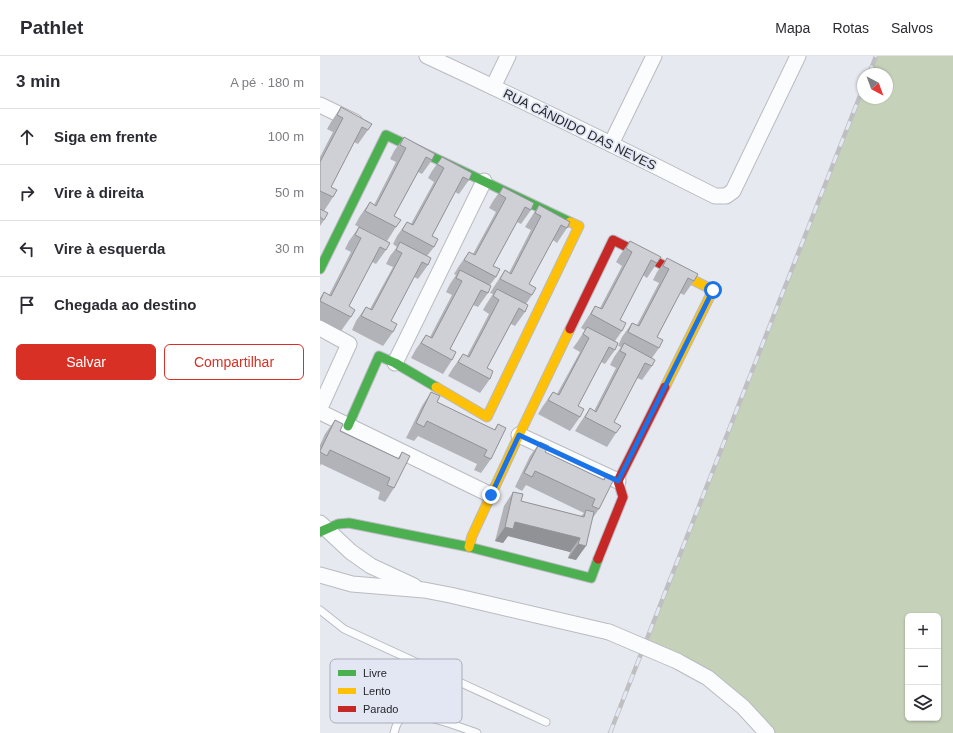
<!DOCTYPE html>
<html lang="pt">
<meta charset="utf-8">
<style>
body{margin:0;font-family:Helvetica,sans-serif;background:#f2f2f3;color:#2b2b33}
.controls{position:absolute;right:12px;bottom:12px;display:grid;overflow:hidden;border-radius:6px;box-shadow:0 1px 3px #0004}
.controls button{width:36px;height:36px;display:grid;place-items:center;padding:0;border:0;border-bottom:1px solid #e1e1e2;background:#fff;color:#2b2b33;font:20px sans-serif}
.compass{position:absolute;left:537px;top:12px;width:36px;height:36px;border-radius:50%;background:#fff;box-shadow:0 1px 3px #0004;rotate:139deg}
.stop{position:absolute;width:12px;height:12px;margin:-9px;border:3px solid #1a73e8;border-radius:50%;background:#fff}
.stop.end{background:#1a73e8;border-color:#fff;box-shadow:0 1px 4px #0008}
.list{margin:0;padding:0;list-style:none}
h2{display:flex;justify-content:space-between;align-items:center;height:52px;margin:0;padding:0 16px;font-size:17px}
h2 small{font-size:13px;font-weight:400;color:#7c7c81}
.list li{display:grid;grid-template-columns:26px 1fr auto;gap:12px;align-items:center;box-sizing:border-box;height:56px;padding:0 16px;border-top:1px solid #e1e1e2}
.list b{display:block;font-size:15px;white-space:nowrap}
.list em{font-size:13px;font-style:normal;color:#7c7c81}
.actions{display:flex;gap:8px;padding:12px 16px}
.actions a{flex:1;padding:9px 0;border:1px solid #d93025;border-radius:6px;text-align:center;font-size:14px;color:#d93025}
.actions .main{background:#d93025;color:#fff}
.icon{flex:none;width:22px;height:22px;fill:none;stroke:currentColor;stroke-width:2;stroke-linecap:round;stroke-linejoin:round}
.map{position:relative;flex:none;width:633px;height:677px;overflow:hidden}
header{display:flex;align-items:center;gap:24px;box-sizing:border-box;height:56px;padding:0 20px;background:#fff;border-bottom:1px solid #e1e1e2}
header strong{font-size:19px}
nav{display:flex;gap:22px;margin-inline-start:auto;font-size:14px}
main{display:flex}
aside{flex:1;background:#fff}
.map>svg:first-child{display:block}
.green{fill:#c5d1b8;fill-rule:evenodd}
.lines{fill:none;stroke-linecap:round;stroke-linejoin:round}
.lane-casing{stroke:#b9bbc1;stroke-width:9}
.street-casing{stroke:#b9bbc1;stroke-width:17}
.fast-casing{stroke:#b9bbc1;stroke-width:11}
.slow-casing{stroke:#b9bbc1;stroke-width:11}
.jam-casing{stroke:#b9bbc1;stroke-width:11}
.lane{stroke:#fbfcfd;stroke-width:7}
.street{stroke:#fbfcfd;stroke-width:15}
.fast{stroke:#4caf50;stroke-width:9}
.slow{stroke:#ffc107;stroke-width:9}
.jam{stroke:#c62828;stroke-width:9}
.rail-casing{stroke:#bfbfc1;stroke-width:4.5}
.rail{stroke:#e3e7f4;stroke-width:3;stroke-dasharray:9;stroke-linecap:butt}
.street-bridge-casing{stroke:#b9bbc1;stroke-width:17;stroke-linecap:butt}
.street-bridge{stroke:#fbfcfd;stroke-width:15}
.wall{fill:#b2b3b8}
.shaded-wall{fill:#919296}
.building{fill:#cfd0d6;stroke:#919296}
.route{stroke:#1a73e8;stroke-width:5}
.labels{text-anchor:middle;stroke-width:3.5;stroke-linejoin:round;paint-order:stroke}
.street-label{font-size:13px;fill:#25262b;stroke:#e3e7f4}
.key{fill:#e3e7f4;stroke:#aaadb8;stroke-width:1}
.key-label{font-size:11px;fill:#25262b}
</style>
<header>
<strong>Pathlet</strong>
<nav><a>Mapa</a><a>Rotas</a><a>Salvos</a></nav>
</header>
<main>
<aside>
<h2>3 min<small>A pé · 180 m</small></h2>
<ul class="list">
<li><svg class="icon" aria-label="ahead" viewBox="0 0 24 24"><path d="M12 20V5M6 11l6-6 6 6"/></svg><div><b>Siga em frente</b></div><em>100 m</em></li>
<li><svg class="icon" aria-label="right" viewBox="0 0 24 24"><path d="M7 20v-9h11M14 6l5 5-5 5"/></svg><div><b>Vire à direita</b></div><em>50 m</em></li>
<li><svg class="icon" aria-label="left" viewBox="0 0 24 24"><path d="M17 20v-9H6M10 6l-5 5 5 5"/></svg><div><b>Vire à esquerda</b></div><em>30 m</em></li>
<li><svg class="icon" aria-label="arrive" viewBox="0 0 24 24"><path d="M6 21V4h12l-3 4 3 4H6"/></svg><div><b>Chegada ao destino</b></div></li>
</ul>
<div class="actions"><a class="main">Salvar</a><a>Compartilhar</a></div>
</aside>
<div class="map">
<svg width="633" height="677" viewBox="0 0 633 677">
<rect width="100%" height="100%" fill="#e7e9f0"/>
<!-- green -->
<path class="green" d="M556,0H633V677H447L423,651L325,588L543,34V42H567V18H549ZM588,560H618V662H588Z"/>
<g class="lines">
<defs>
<g id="lane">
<polyline points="0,554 24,573 226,666"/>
<path d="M74,677C75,674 76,668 79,665C91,650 141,672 157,677"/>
</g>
<g id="street">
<path d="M107,0C204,45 300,92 395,140H406L413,135L478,0"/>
<polyline points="173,31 188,0"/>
<polyline points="0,49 35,66"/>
<polyline points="291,88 334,0"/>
<polyline points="0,272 29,288 0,352"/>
<polyline points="75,307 164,125"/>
<polyline points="0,356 171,439"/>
<polyline points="199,379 298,425"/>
<polyline points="0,467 31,496 51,510 94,530"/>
<polyline points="0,519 32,528 104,534 130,539 289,576"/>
<polyline points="357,605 388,622 423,651 447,677"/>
</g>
<g id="fast">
<polyline points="0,213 66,79 250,166"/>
<polyline points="28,370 59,300 75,307 116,331"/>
<polyline points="0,476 18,468 29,467 149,491 271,522 278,503"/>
</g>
<g id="slow">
<polyline points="116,331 167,361 259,170 250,166"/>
<polyline points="345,331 393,234 349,212"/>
<polyline points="149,491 152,480 199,379 250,273"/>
</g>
<g id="jam">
<polyline points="250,273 293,184 349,212"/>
<polyline points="278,503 303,441 298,425 345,331"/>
</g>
</defs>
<!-- lane casing -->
<use href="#lane" class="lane-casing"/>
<!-- street casing -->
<use href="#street" class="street-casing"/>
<!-- fast casing -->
<use href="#fast" class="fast-casing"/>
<!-- slow casing -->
<use href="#slow" class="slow-casing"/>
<!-- jam casing -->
<use href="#jam" class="jam-casing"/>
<!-- lane -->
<use href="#lane" class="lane"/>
<!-- street -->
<use href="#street" class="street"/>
<!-- fast -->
<use href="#fast" class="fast"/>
<!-- slow -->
<use href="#slow" class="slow"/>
<!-- jam -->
<use href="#jam" class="jam"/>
<defs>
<g id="rail">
<polyline points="549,18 556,0"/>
<polyline points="290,677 543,32"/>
</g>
</defs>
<!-- rail casing -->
<use href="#rail" class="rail-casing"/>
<!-- rail -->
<use href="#rail" class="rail"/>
<defs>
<polyline id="street-bridge" points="289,576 357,605"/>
</defs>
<!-- street-bridge casing -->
<use href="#street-bridge" class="street-bridge-casing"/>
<!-- street-bridge -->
<use href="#street-bridge" class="street-bridge"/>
</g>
<!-- wall -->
<g class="wall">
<polygon points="21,51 48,74 38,88 34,86 11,131 13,141 4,155 4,164 0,170 0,101 13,76 7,73 11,66"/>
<polygon points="84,81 112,104 102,118 98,116 74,160 76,171 67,185 35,169 40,160 50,146 54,149 76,106 70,103 74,95"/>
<polygon points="122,101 149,124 139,138 135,136 112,180 114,191 107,200 108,209 98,223 94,221 71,265 73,276 63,290 32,274 36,265 46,251 50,253 73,211 66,208 70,200 77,191 73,188 77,180 87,166 91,168 114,126 108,122 112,115"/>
<polygon points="183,131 211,154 201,168 197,166 173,210 176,221 170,229 168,237 158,251 153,249 130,293 132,304 123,318 91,302 96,293 106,279 110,281 132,239 126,236 130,228 136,219 134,218 139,210 149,196 153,198 176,156 169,152 173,145"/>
<polygon points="219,149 247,172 237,187 233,184 209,228 212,239 206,248 205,256 195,270 191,268 167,312 170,323 160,337 128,320 133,312 143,298 147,300 169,258 163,254 167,247 173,238 170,237 175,229 185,214 189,217 211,174 205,171 210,163"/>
<polygon points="39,171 66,194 56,208 52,206 29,250 31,261 21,275 0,264 0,242 4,236 9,239 31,196 25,193 29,185"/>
<polygon points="310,185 337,207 327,222 323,219 300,264 302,275 295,285 295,294 285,308 281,306 258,350 260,361 250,375 218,358 223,350 233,336 237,338 260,296 253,292 258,285 265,274 261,272 266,264 275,250 280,252 302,210 296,206 300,199"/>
<polygon points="347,202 374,225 364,239 360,237 337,281 339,292 332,302 332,310 322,324 317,322 294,366 296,377 287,391 255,375 260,367 270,352 274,355 296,312 290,309 294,301 301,291 298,290 302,281 312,267 317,269 339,227 333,224 337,216"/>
<polygon points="111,336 117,346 174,374 178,368 171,403 161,417 154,414 157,408 98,380 94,385 86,382 102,350"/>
<polygon points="15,364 20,375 78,402 82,396 74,432 65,446 58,443 60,436 1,408 0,410 0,389 5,378"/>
<polygon points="220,386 225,396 283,423 287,418 279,453 272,463 256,504 248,502 250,496 188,480 183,487 175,485 184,450 193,436 201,445 261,460 264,457 206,429 202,435 195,431 210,400"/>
</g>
<!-- shaded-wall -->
<g class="shaded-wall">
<polygon points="195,466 260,482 250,496 188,480 183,487 175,485 185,471"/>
<polygon points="258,488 266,490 256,504 248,502"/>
</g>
<!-- building -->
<g class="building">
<polygon points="21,51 52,68 48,74 42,71 11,131 17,134 13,141 0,135 0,106 23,62 17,59"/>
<polygon points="84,81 115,98 112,104 106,101 74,160 81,164 76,171 45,155 50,146 56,150 86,92 80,89"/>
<polygon points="122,101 152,117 149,124 143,121 112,180 118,183 114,191 82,174 87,166 93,169 124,112 117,108"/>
<polygon points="183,131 214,147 211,154 205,151 173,210 180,213 176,221 144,204 149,196 155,199 186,142 179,138"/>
<polygon points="219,149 250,166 247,172 241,169 209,228 216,232 212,239 180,223 185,214 191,218 221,160 215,157"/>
<polygon points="0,153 8,157 4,164 0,161"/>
<polygon points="39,171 70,187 66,194 60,191 29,250 35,254 31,261 0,245 4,236 11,240 41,182 35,179"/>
<polygon points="310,185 341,201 337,207 331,204 300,264 306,267 302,275 271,258 275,250 282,253 312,196 306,192"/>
<polygon points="80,186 111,202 108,209 102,206 71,265 77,268 73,276 41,260 46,251 52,254 82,197 76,194"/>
<polygon points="347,202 378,218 374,225 368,222 337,281 343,284 339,292 308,276 312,267 319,270 349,213 343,210"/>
<polygon points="140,214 171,230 168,237 161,234 130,293 136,296 132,304 101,287 106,279 112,282 142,225 136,222"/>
<polygon points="177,233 208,249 205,256 199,252 167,312 173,315 170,323 138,306 143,298 149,301 179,244 173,240"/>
<polygon points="267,271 298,287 295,294 289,291 258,350 264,353 260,361 228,344 233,336 239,339 269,282 263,278"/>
<polygon points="304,287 335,304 332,310 325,307 294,366 301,370 296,377 265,361 270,352 276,356 306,298 300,295"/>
<polygon points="111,336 120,340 117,346 175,374 178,368 186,372 171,403 164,400 167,394 107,365 104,371 96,367"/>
<polygon points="15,364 23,368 20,375 79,403 82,396 90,400 74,432 67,429 70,422 10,394 7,400 0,396 0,395"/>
<polygon points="220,386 229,390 225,396 284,424 287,418 295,421 279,453 272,450 275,443 215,415 212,421 204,417"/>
<polygon points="193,436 203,438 201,445 264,461 266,454 274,456 266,490 258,488 260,482 195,466 193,473 185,471"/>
</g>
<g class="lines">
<!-- route -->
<polyline class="route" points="171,439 199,379 298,425 393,234"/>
</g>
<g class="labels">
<!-- street labels -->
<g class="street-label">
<text transform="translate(260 73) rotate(26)" y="5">RUA CÂNDIDO DAS NEVES</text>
</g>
</g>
<!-- legend -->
<rect x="10" y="603" width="132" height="64" rx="6" class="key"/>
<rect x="18" y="614" width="18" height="6" fill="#4caf50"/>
<rect x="18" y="632" width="18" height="6" fill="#ffc107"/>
<rect x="18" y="650" width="18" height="6" fill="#c62828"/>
<g class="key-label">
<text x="43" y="621">Livre</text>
<text x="43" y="639">Lento</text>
<text x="43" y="657">Parado</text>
</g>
</svg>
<div class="controls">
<button>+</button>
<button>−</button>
<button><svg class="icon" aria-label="layers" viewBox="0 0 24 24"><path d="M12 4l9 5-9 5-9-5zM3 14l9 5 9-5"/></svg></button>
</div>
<svg class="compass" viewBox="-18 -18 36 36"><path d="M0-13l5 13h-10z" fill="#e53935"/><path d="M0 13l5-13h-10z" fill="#7c7c81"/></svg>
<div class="stop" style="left:393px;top:234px"></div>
<div class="stop end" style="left:171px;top:439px"></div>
</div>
</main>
